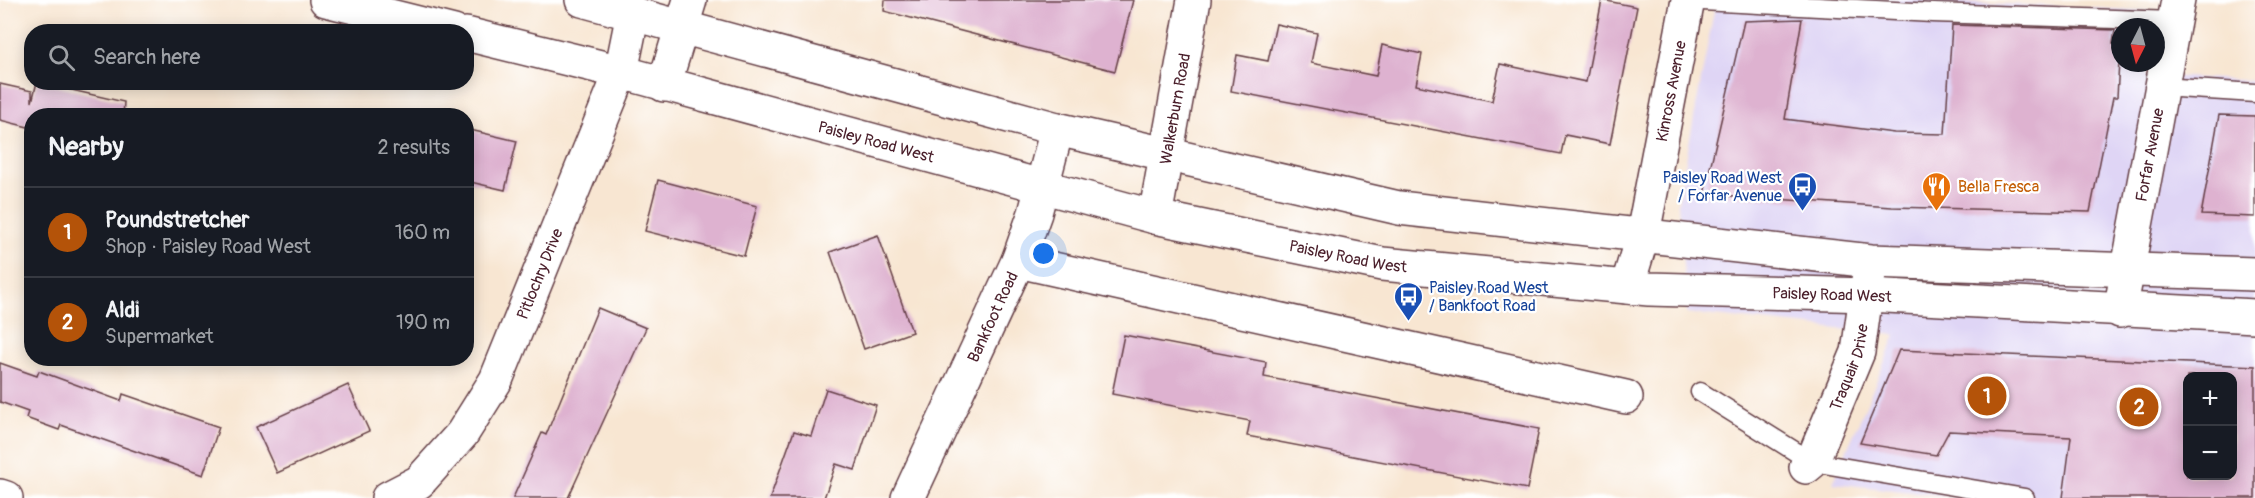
<!DOCTYPE html>
<meta charset="utf-8">
<style>
body{margin:0;font-family:Pangolin,sans-serif;background:#20242c;color:#f1f3f6}
.controls{position:absolute;right:18px;bottom:18px;display:grid;overflow:hidden;border-radius:12px;box-shadow:0 3px 15px #0003}
.controls button{width:54px;height:54px;display:grid;place-items:center;padding:0;border:0;border-bottom:2px solid #363941;background:#171b24;color:#f1f3f6;font:30px sans-serif}
.compass{position:absolute;left:2111px;top:18px;width:54px;height:54px;border-radius:50%;background:#171b24;box-shadow:0 3px 15px #0003;rotate:186deg}
.you{position:absolute;left:1044px;top:254px;width:21px;height:21px;margin:-15px;border:4px solid #fff;border-radius:50%;background:#1a73e8;box-shadow:0 0 0 9px #1a73e833}
.badge{display:grid;place-items:center;width:39px;height:39px;border-radius:50%;background:#b45309;color:#fff;font-size:20px;font-weight:700}
.pin{position:absolute;translate:-50% -50%;border:3px solid #fff;box-shadow:0 2px 6px #0006}
.list{margin:0;padding:0;list-style:none}
h2{display:flex;justify-content:space-between;align-items:center;height:78px;margin:0;padding:0 24px;font-size:26px}
h2 small{font-size:20px;font-weight:400;color:#9ea1a6}
.list li{display:grid;grid-template-columns:39px 1fr auto;gap:18px;align-items:center;box-sizing:border-box;height:90px;padding:0 24px;border-top:2px solid #363941}
.list b{display:block;font-size:22px;white-space:nowrap}
.list p{margin:0;font-size:20px;white-space:nowrap;color:#9ea1a6}
.list em{font-size:20px;font-style:normal;color:#9ea1a6}
.icon{flex:none;width:33px;height:33px;fill:none;stroke:currentColor;stroke-width:2;stroke-linecap:round;stroke-linejoin:round}
.map{position:relative;flex:none;width:2255px;height:498px;overflow:hidden}
.search{position:absolute;background:#171b24;box-shadow:0 3px 15px #0003;left:24px;top:24px;width:450px;height:66px;display:flex;align-items:center;gap:15px;box-sizing:border-box;padding:0 21px;border-radius:24px;color:#9ea1a6;font-size:22px}
.panel{position:absolute;background:#171b24;box-shadow:0 3px 15px #0003;left:24px;top:108px;width:450px;height:258px;border-radius:24px}
.map>svg:first-child{display:block}
.built{fill:#dfd5f5;fill-rule:evenodd}
.building{fill:#deb2d0;fill-rule:evenodd}
.lines{fill:none;stroke-linecap:round;stroke-linejoin:round}
.service-casing{stroke:#643d44;stroke-width:21}
.minor-casing{stroke:#643d44;stroke-width:36}
.primary-casing{stroke:#643d44;stroke-width:36}
.service{stroke:#fff;stroke-width:18}
.minor{stroke:#fff;stroke-width:33}
.primary{stroke:#fff;stroke-width:33}
.labels{text-anchor:middle;stroke-width:4.5;stroke-linejoin:round;paint-order:stroke}
.street-label{font-size:16px;fill:#4a1f2b;stroke:#fff}
.transit-label{font-size:16px;fill:#164399;stroke:#fff;text-anchor:end}
.food-label{font-size:16px;fill:#c56008;stroke:#fff;text-anchor:start}
</style>
<div class="map">
<svg width="2255" height="498" viewBox="0 0 2255 498">
<rect width="100%" height="100%" fill="#fff"/>
<filter id="ink" filterUnits="userSpaceOnUse"><feTurbulence type="fractalNoise" baseFrequency=".0167" numOctaves="2"/><feDisplacementMap in="SourceGraphic" scale="12" xChannelSelector="R" yChannelSelector="G"/><feConvolveMatrix kernelMatrix="1 2 1 2 8 2 1 2 1" color-interpolation-filters="sRGB"/></filter>
<filter id="wash" filterUnits="userSpaceOnUse"><feTurbulence type="fractalNoise" baseFrequency=".008" numOctaves="4" result="noise"/><feDisplacementMap in="SourceGraphic" scale="24" xChannelSelector="R" yChannelSelector="G"/><feGaussianBlur stdDeviation="1.35" result="paint"/><feColorMatrix in="noise" values="0 0 0 0 0 0 0 0 0 0 0 0 0 0 0 0 0 1.4 0 .05"/><feComposite in="paint" operator="in"/></filter>
<g filter="url(#wash)">
<rect width="100%" height="100%" fill="#f8e6d2"/>
<!-- built -->
<path class="built" d="M1716,0H1921L2149,11L2148,27H2120V63H2146V75L2255,81V498H1964L1833,483L1896,335L1687,313L1678,203ZM2188,376H2232V476H2188Z"/>
<g id="blocks">
<!-- building -->
<g class="building">
<polygon points="885,0 1133,0 1115,71 884,11"/>
<polygon points="1602,0 1637,7 1610,144 1565,135 1561,154 1231,91 1237,55 1268,61 1276,24 1317,33 1311,63 1376,76 1382,45 1422,54 1416,85 1492,101 1500,64 1586,82"/>
<polygon points="1802,19 1785,119 1894,133 1945,134 1952,25 2115,30 2113,44 2120,44 2117,97 2113,97 2090,212 1892,207 1704,194 1744,21"/>
<polygon points="37,82 124,102 123,116 32,116 32,128 0,120 0,84 32,91 32,102"/>
<polygon points="2219,115 2255,116 2255,217 2201,215"/>
<polygon points="466,129 517,141 505,190 466,181"/>
<polygon points="658,180 757,206 744,256 645,231"/>
<polygon points="878,235 912,332 864,349 830,252"/>
<polygon points="598,308 646,328 568,498 513,498 542,433 546,435"/>
<polygon points="1124,335 1266,362 1264,377 1539,429 1527,489 1247,436 1250,421 1112,394"/>
<path d="M1899,350L2255,366V498H2063L2071,437L1949,431L1936,455L1860,443ZM2187,376H2232V476H2187Z"/>
<polygon points="0,363 37,376 39,371 121,401 123,394 219,427 203,475 61,425 59,430 26,418 28,412 0,402"/>
<polygon points="348,385 369,431 277,473 256,427"/>
<polygon points="826,389 876,405 855,470 836,464 824,498 770,498 794,431 811,436"/>
</g>
</g>
</g>
<g filter="url(#ink)">
<use href="#blocks" fill-opacity="0" stroke="#643d44" stroke-width="1.5"/>
<g class="lines">
<defs>
<g id="service">
<polyline points="1683,0 1933,13 2174,21"/>
<polyline points="2161,87 2255,93"/>
<polyline points="1700,392 1812,462 2025,498"/>
</g>
<g id="minor">
<polyline points="664,85 690,0"/>
<path id="s1" d="M1155,217L1194,0"/>
<polyline points="1018,261 1626,397"/>
<path id="s2" d="M1627,287L1643,234L1688,0"/>
<path id="s3" d="M2120,311L2178,0"/>
<path id="s4" d="M1806,467L1812,462L1858,352L1870,266"/>
<polyline points="0,496 6,498"/>
<path id="s5" d="M388,498L419,482L462,434L496,380L621,72L633,13"/>
<path id="s6" d="M908,498L1018,261L1035,213L1057,129"/>
</g>
<g id="primary">
<polyline points="326,0 454,32"/>
<polyline points="582,0 1057,129 1399,208 1871,261 2255,274"/>
<path id="s7" d="M466,34L621,72L1155,217L1382,264L1649,289L1868,295L2255,316"/>
</g>
</defs>
<!-- service casing -->
<use href="#service" class="service-casing"/>
<!-- minor casing -->
<use href="#minor" class="minor-casing"/>
<!-- primary casing -->
<use href="#primary" class="primary-casing"/>
<!-- service -->
<use href="#service" class="service"/>
<!-- minor -->
<use href="#minor" class="minor"/>
<!-- primary -->
<use href="#primary" class="primary"/>
</g>
</g>
<!-- icons -->
<defs>
<symbol id="bus-pin" viewBox="-11 -11 22 30"><path d="M0 17L-7.5 6A9.5 9.5 0 1 1 7.5 6Z" fill="#1a4fb4" stroke="#fff"/><path d="M-5-6H5V4H4V6H2V4H-2V6H-4V4H-5ZM-3.5-4V0h7V-4ZM-3.5 1.2v1.5H-2V1.2ZM2 1.2v1.5H3.5V1.2Z" fill="#fff"/></symbol>
<symbol id="restaurant-pin" viewBox="-11 -11 22 30"><path d="M0 17L-7.5 6A9.5 9.5 0 1 1 7.5 6Z" fill="#e8710a" stroke="#fff"/><path d="M-5-6h1v4h1v-4h1v4h1v-4h1v5L-1.5 .5V6h-2V.5L-5-1ZM5-6V6H3V1.5H1.5Q1.5-4 5-6Z" fill="#fff"/></symbol>
</defs>
<g fill-rule="evenodd">
<use href="#bus-pin" x="1786" y="170" width="33" height="45"/>
<use href="#restaurant-pin" x="1920" y="170" width="33" height="45"/>
<use href="#bus-pin" x="1392" y="280" width="33" height="45"/>
</g>
<g class="labels">
<!-- street labels -->
<g class="street-label">
<text dy="6" stroke="none"><textPath href="#s2" startOffset="201">Kinross Avenue</textPath></text>
<text dy="6" stroke="none"><textPath href="#s1" startOffset="110">Walkerburn Road</textPath></text>
<text dy="6" stroke="none"><textPath href="#s7" startOffset="424">Paisley Road West</textPath></text>
<text dy="6" stroke="none"><textPath href="#s3" startOffset="159">Forfar Avenue</textPath></text>
<text dy="6" stroke="none"><textPath href="#s7" startOffset="910">Paisley Road West</textPath></text>
<text dy="6" stroke="none"><textPath href="#s5" startOffset="278">Pitlochry Drive</textPath></text>
<text dy="6" stroke="none"><textPath href="#s7" startOffset="1396">Paisley Road West</textPath></text>
<text dy="6" stroke="none"><textPath href="#s6" startOffset="200">Bankfoot Road</textPath></text>
<text dy="6" stroke="none"><textPath href="#s4" startOffset="110">Traquair Drive</textPath></text>
</g>
<!-- transit labels -->
<g class="transit-label">
<text x="1782" y="183">Paisley Road West<tspan x="1782" dy="18">/ Forfar Avenue</tspan></text>
<text x="1429" y="293" text-anchor="start">Paisley Road West<tspan x="1429" dy="18">/ Bankfoot Road</tspan></text>
</g>
<!-- food labels -->
<g class="food-label">
<text x="1958" y="192">Bella Fresca</text>
</g>
</g>
</svg>
<div class="controls">
<button>+</button>
<button>−</button>
</div>
<svg class="compass" viewBox="-18 -18 36 36"><path d="M0-13l5 13h-10z" fill="#e53935"/><path d="M0 13l5-13h-10z" fill="#9ea1a6"/></svg>
<div class="you"></div>
<div class="pin badge" style="left:1987px;top:396px">1</div>
<div class="pin badge" style="left:2139px;top:407px">2</div>
<div class="search"><svg class="icon" aria-label="search" viewBox="0 0 24 24"><circle cx="10" cy="10" r="6"/><path d="M15 15l6 6"/></svg>Search here</div>
<section class="panel">
<h2>Nearby<small>2 results</small></h2>
<ul class="list">
<li><span class="badge">1</span><div><b>Poundstretcher</b><p>Shop · Paisley Road West</p></div><em>160 m</em></li>
<li><span class="badge">2</span><div><b>Aldi</b><p>Supermarket</p></div><em>190 m</em></li>
</ul>
</section>
</div>
